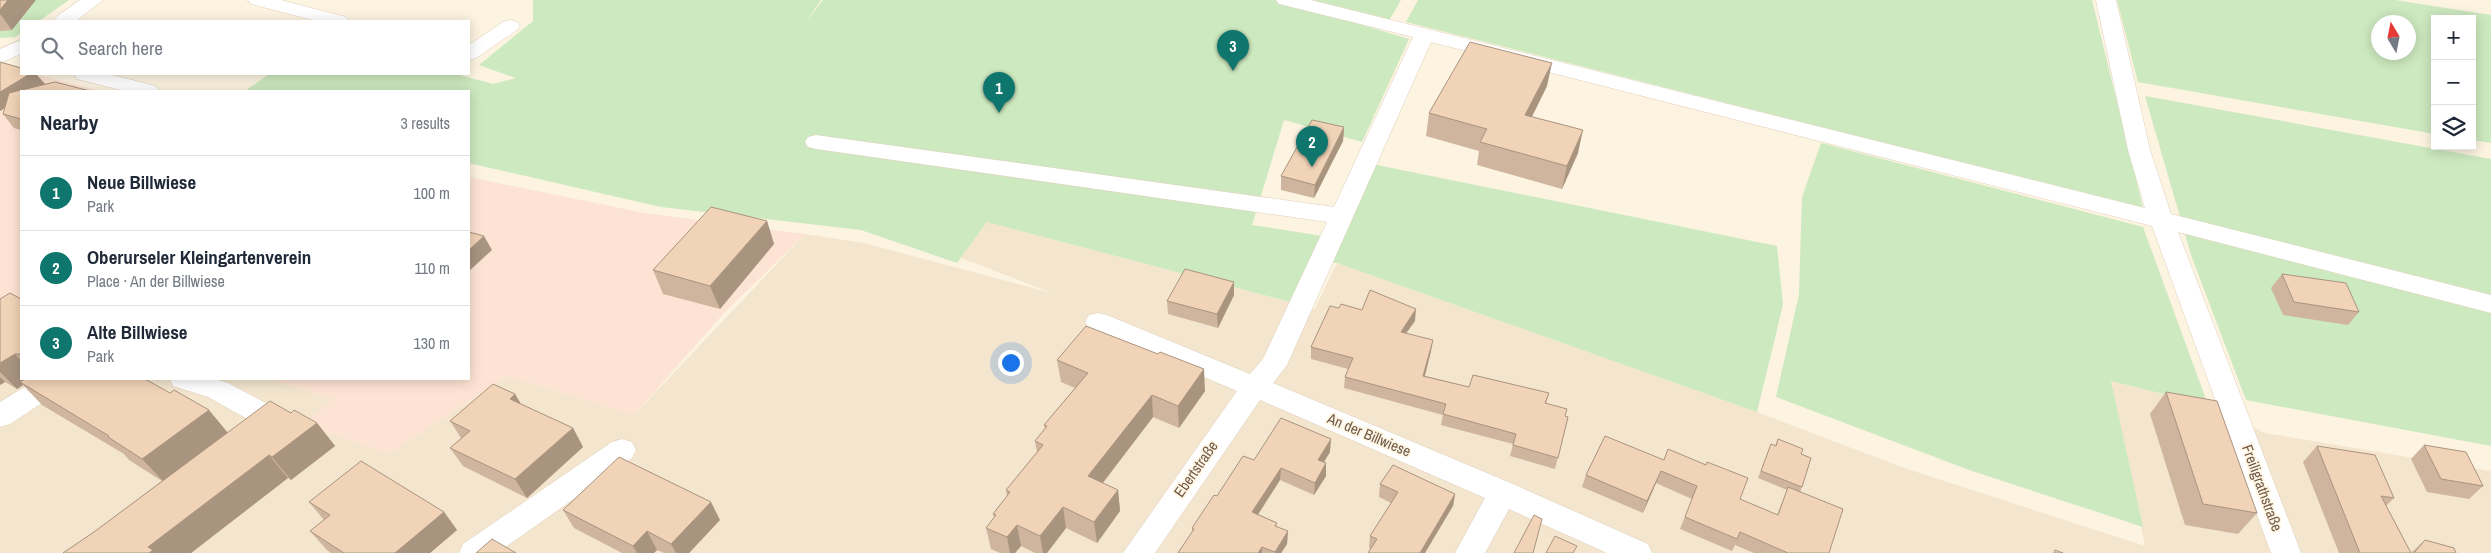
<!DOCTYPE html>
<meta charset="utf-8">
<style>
body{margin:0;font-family:"Archivo Narrow",sans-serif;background:#f6f6f7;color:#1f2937}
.controls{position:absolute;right:15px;top:15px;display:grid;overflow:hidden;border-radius:0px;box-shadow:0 2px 12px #0003}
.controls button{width:45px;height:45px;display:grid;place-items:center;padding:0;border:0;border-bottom:1px solid #e0e1e3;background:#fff;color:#1f2937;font:25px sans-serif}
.compass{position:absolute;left:2371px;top:15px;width:45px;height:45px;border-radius:50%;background:#fff;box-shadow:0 2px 12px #0003;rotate:350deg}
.you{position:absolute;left:1010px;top:362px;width:18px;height:18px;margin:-12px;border:4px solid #fff;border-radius:50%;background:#1a73e8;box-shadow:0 0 0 8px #1a73e833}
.badge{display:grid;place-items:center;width:32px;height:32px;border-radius:50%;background:#0f766e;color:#fff;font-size:16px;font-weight:700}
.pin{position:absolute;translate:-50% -41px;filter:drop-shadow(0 1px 2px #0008)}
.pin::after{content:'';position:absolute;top:26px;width:18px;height:15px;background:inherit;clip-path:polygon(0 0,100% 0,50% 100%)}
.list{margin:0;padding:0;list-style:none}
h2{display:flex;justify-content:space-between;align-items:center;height:65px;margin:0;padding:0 20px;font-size:21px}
h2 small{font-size:16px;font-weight:400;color:#747a83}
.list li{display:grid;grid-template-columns:32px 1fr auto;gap:15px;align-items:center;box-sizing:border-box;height:75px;padding:0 20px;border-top:1px solid #e0e1e3}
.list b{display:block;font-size:19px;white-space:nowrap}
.list p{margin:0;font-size:16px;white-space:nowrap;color:#747a83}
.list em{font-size:16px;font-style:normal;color:#747a83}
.icon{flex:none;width:28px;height:28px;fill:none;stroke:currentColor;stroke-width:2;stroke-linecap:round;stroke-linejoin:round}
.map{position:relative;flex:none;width:2491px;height:553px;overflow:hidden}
.search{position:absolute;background:#fff;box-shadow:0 2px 12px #0003;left:20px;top:20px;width:450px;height:55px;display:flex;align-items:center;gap:12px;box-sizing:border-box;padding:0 18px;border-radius:0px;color:#747a83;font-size:19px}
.panel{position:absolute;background:#fff;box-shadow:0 2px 12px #0003;left:20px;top:90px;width:450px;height:290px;border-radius:0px}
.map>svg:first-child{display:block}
.residential{fill:#f3e5ce}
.commercial{fill:#fde3d3}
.green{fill:#cde9bf;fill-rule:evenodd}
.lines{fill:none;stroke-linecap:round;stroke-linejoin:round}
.minor-casing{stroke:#e0d0bc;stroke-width:1}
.minor{fill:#fff;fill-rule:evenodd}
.wall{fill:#cfb59d}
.shaded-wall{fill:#a99480}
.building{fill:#f1d3b7;stroke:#a99480}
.labels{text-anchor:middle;stroke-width:4;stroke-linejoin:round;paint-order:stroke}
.street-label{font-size:15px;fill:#725a47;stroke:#fff7e6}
</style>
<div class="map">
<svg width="2491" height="553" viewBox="0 0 2491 553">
<rect width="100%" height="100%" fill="#fcf3e0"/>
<!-- residential -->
<polygon class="residential" points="987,222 1315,309 1337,263 1757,412 1904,468 2145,546 2111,381 2208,405 2265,433 2491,471 2491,553 0,553 0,319 21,379 271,379 335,399 304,424 389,454 507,376 634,415 805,234 864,243 1055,294 961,258"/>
<!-- commercial -->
<g class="commercial">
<polygon points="0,69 21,74 34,74 102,91 21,91 21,305 0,319"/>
<polygon points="469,177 644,213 805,234 725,312 634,415 507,376 389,454 304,424 334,399 271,379 469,379"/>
</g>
<!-- green -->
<g class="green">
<polygon points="0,0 69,0 39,21 21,21 21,33 15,37 0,38"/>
<path d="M533,0H821L806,22L823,0H1276C1321,11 1364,26 1409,39L1362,142L1284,120L1252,225L1323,236L1290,302L987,222L957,263L861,230L661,207L469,163V91H245L269,74H456L493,84L516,78L479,65L533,21Z"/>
<polygon points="1309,0 1401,0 1388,22"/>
<polygon points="1418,0 2092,0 2143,208 1406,22"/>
<path d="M2117,0H2395L2491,15V143L2472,140V19H2435V134L2138,82ZM2378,22H2408V52H2378Z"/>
<polygon points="2145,96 2491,159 2491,446 2246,400 2191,255"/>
<polygon points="1821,143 2143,227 2208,405 2111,381 2143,527 1972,471 1776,397 1799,294 1802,197"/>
<polygon points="1372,164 1777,246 1783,305 1757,412 1337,263 1328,262"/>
</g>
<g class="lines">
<defs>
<g id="minor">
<polygon points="80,0 103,0 76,21 53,21 56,17"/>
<polygon points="248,0 281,0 346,17 349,21 316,21 251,4"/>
<polygon points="1276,0 1311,0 2145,208 2128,150 2096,0 2116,0 2150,150 2171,214 2491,295 2491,313 2178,232 2301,553 2271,553 2152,226 1431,42 1287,365 1273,383 1513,484 1648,544 1652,553 1607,553 1509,509 1485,553 1455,553 1485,498 1260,400 1155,553 1123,553 1237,391 1089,329 1085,322 1089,315 1098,313 1107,315 1250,374 1263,359 1327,222 816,149 808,147 805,142 808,137 816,135 1334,207 1413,37 1279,4"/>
<polygon points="510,20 517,22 520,26 517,30 476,58 469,60 469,45 503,22"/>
<polygon points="21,40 21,54 0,63 0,49"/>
<polygon points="74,74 108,74 156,86 159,91 124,91 77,79"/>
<polygon points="37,379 71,379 68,386 10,424 0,427 0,402"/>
<path d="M170,379H215L228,383L281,411L285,419C277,433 263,442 247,437L243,429L249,420L208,397L173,386Z"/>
<polygon points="622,439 632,442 636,450 632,458 497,553 459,553 463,544 612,442"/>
</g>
</defs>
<!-- minor casing -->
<use href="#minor" class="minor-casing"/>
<!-- minor -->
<use href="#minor" class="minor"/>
</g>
<!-- wall -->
<g class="wall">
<polygon points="0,0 12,30 0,31"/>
<polygon points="0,62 21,68 21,74 36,74 45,84 55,82 90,91 21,91 21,130 14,128 3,114 5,108 0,111"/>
<polygon points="1547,86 1532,117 1578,153 1562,189 1477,165 1479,151 1426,136 1429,113"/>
<polygon points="1344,127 1343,141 1314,198 1281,190 1281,176"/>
<polygon points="767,221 774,244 720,309 663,294 653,270"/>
<polygon points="2282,274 2359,312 2348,325 2283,315 2271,288"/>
<polygon points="1234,282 1234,295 1218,328 1168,314 1167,301"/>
<polygon points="0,299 21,299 21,379 228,432 291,413 317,423 335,446 291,480 288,478 191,553 63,553 94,532 162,481 129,460 124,454 42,405 23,385 17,389 5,382 0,385"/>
<polygon points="1362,310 1415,321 1406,333 1431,351 1425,376 1469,387 1549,393 1546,404 1565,416 1568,417 1555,469 1510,456 1513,444 1441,425 1443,415 1344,388 1345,377 1348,369 1311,359 1311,347"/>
<polygon points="1057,360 1205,391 1179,428 1153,417 1103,483 1118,490 1120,511 1097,543 1066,528 1047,553 1035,553 1021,546 1015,553 1000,553 991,549 986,528 994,518 993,514 1007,496 1006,490 1037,452 1035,441 1045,429 1044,425 1075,388 1061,382"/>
<polygon points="2166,392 2257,513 2238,534 2185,525 2150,414"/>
<polygon points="515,394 521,404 573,428 583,447 527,498 463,466 450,448 461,438 450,421"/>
<polygon points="1605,436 1740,499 1777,515 1787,490 1758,478 1771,444 1775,446 1778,439 1801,454 1802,487 1800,492 1829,553 1754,553 1735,545 1732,551 1680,529 1692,499 1656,483 1643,513 1582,487 1586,475"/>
<polygon points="2424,445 2483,486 2469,499 2427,492 2411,459"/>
<polygon points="2317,446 2394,498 2386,506 2411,553 2339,553 2303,462"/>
<polygon points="1330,452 1324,462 1326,463 1326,476 1314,495 1280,480 1258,514 1277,523 1276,527 1288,531 1287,544 1281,553 1178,553 1192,533 1192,528 1217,496 1254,460"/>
<polygon points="1380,484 1455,494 1453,506 1371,549 1369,548 1370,536 1391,503 1379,497"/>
<polygon points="309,502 444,512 457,530 430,553 331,553 326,549 310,531 324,520"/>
<polygon points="563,510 720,520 689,553 664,553 657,550 654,553 622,553 574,528"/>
<polygon points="2425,540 2456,553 2411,553"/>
</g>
<!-- shaded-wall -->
<g class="shaded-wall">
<polygon points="8,0 36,0 12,30 0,14 0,10"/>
<polygon points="1552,63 1547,86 1521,138 1525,115"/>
<polygon points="30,74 36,74 45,84 0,111 0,92"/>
<polygon points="1344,127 1343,141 1314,198 1315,185"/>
<polygon points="1583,130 1578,153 1562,189 1567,166"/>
<polygon points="767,221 774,244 720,309 710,286"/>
<polygon points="484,236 492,250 469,271 469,250"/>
<polygon points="1234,282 1234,295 1218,328 1217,314"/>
<polygon points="1416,309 1415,321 1399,343 1401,332"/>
<polygon points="1433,340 1431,351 1422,387 1423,376"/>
<polygon points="15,354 21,361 21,379 34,379 20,382 23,385 17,389 0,372 0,363"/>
<polygon points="1204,369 1205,391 1179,428 1178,406"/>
<polygon points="0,377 5,382 0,385"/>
<polygon points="515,394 526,413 510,399"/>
<polygon points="1152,395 1153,417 1091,498 1088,476"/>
<polygon points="209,410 228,433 163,481 142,459"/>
<polygon points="317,423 335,446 291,480 272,457"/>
<polygon points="573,428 583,447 527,498 515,479"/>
<polygon points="1331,439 1330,452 1317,473 1318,460"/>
<polygon points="269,455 288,478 191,553 149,553 148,547"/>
<polygon points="1326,463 1326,476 1314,495 1315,483"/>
<polygon points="1281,468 1280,480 1252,524 1252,512"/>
<polygon points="1661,471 1656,483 1643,513 1647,501"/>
<polygon points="1118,490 1120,511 1097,543 1094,522"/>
<polygon points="1455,494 1453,506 1425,553 1420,553"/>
<polygon points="711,502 720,520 689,553 676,553 671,544"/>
<polygon points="1063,507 1066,528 1047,553 1043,553 1040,536"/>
<polygon points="444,512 457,530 430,553 395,553"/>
<polygon points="1017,525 1021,546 1015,553 1010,553 1007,537"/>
<polygon points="647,531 657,550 654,553 637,553 633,546"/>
<polygon points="1288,531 1287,544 1281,553 1275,553"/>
<polygon points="1262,547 1262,553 1258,553"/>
</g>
<!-- building -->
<g class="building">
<polygon points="0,0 8,0 0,10"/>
<polygon points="1470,42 1552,63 1525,115 1583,130 1567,166 1480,142 1487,129 1429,113"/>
<polygon points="0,62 21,68 21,74 30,74 0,92"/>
<polygon points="55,82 90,91 21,91 21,119 3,114 9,93"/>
<polygon points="1312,120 1344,127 1315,185 1281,176"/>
<polygon points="711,207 767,221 710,286 653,270"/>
<polygon points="469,232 484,236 469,250"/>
<polygon points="1185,269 1234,282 1217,314 1167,301"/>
<polygon points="2282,274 2346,283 2359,312 2294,302"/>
<polygon points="1370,290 1416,309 1401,332 1433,340 1423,376 1469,387 1473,375 1549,393 1545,403 1567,409 1565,416 1568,417 1558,458 1513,445 1516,434 1443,414 1446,404 1345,377 1353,358 1311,347 1330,306 1339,308 1341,304 1362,310"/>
<polygon points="10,293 21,299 21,354 15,354 0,363 0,299"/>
<polygon points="1086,326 1158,354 1160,352 1204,369 1178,406 1152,395 1088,476 1118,490 1094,522 1063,507 1040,536 1017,525 1007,537 986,528 996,515 993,514 1010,492 1006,490 1043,445 1035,441 1047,426 1044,425 1088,373 1057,360"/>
<polygon points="25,379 145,379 170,393 174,390 209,410 142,459 108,437 109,436 20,382"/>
<polygon points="493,384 515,394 510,399 573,428 515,479 450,448 470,431 450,421"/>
<polygon points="2166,392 2217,401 2257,513 2203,504"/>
<polygon points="270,401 291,413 294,410 317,423 272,457 269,455 148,547 153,550 149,553 63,553 94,532"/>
<polygon points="1281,418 1331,439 1318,460 1326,463 1315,483 1281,468 1252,512 1277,523 1275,526 1288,531 1275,552 1262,547 1258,553 1178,553 1194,529 1192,528 1214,495 1217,496 1243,456 1254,460"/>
<polygon points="1605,436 1664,460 1668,449 1706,465 1707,462 1748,478 1740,499 1778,515 1788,487 1843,509 1829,553 1788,553 1740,532 1737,539 1685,517 1697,486 1661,471 1647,501 1586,475"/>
<polygon points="1778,439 1803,449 1801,454 1811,458 1802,487 1761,471 1771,444 1776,446"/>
<polygon points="2424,445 2466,452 2483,486 2441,479"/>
<polygon points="2317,446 2375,455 2394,498 2381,496 2411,553 2360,553"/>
<polygon points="619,457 711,502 671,544 647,531 633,546 563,510"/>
<polygon points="361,461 444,512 395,553 344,553 310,531 330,515 309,502"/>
<polygon points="1393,465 1455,494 1420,553 1368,553 1377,539 1370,536 1398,492 1380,484"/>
<polygon points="1534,515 1542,519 1533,553 1514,553"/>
<polygon points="1555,536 1577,546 1573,553 1546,553"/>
<polygon points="492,539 516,553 476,553"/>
<polygon points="2425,540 2454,548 2456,553 2414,553"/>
<polygon points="2055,550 2063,553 2054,553"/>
</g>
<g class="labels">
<!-- street labels -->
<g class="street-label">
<text transform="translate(1369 435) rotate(23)" y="5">An der Billwiese</text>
<text transform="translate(1196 469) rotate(-55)" y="5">Ebertstraße</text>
<text transform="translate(2262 488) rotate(70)" y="5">Freiligrathstraße</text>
</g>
</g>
</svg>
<div class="controls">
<button>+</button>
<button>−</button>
<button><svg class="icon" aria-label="layers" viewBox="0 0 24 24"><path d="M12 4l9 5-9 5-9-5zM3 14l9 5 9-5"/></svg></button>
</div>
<svg class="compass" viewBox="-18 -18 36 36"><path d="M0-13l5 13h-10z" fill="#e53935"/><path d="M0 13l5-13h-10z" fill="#747a83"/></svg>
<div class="you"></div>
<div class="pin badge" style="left:999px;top:113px">1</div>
<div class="pin badge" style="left:1312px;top:167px">2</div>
<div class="pin badge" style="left:1233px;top:71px">3</div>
<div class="search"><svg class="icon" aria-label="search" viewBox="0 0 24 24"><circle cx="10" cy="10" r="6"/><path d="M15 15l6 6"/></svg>Search here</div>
<section class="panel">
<h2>Nearby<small>3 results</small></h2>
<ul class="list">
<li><span class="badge">1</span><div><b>Neue Billwiese</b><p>Park</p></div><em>100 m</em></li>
<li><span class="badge">2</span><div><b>Oberurseler Kleingartenverein</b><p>Place · An der Billwiese</p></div><em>110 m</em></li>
<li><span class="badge">3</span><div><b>Alte Billwiese</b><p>Park</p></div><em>130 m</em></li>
</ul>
</section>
</div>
